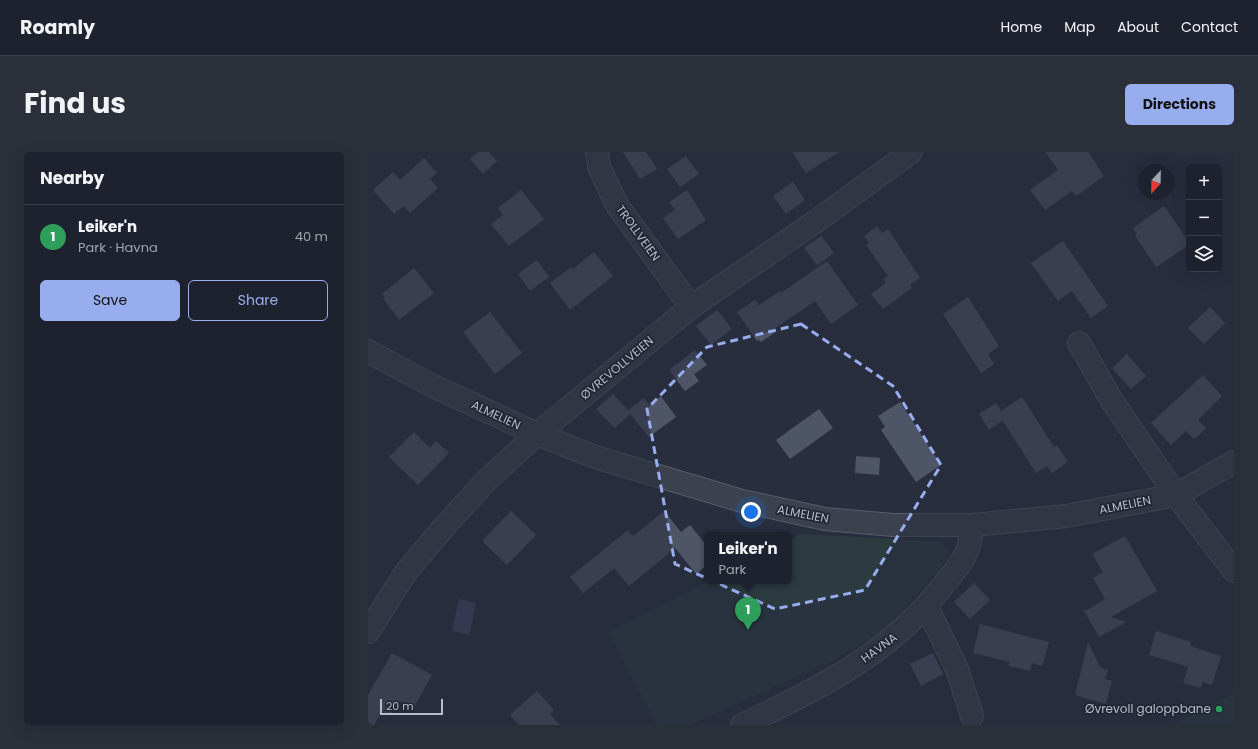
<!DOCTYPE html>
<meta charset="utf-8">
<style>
body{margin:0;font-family:Poppins,sans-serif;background:#2b2f3a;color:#f1f3f6}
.controls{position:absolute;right:12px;top:12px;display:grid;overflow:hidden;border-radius:6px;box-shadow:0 4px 16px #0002}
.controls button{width:36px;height:36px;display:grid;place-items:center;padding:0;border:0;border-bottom:1px solid #3c3f4a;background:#1e222e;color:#f1f3f6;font:20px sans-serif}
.compass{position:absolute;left:770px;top:12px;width:36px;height:36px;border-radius:50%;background:#1e222e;box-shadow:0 4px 16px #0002;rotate:202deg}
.scale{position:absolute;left:12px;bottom:10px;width:63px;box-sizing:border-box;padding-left:4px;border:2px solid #b8bcc8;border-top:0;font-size:11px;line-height:14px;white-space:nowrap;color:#b8bcc8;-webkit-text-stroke:3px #212633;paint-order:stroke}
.you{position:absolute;left:383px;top:360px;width:14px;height:14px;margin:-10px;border:3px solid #fff;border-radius:50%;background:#1a73e8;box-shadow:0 0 0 6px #1a73e833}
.badge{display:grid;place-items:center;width:26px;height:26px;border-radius:50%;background:#98adee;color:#fff;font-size:13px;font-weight:700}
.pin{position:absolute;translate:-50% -33px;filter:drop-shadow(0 1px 2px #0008)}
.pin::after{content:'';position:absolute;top:21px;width:14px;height:12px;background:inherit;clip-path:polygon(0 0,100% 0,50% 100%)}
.popup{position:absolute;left:336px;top:380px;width:88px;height:52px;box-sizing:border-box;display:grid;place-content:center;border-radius:6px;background:#1e222e;filter:drop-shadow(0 1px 3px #0005);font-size:13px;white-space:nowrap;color:#a1a4aa}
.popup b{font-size:15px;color:#f1f3f6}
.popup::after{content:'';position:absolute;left:50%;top:100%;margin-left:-8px;border:8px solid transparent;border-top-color:#1e222e}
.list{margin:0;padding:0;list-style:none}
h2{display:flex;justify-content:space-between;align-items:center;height:52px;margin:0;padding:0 16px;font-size:17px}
h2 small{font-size:13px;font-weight:400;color:#a1a4aa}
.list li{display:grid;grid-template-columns:26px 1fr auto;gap:12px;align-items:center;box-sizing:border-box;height:64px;padding:0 16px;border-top:1px solid #3c3f4a}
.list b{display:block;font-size:15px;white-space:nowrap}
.list p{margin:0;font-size:13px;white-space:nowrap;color:#a1a4aa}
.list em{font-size:13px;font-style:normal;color:#a1a4aa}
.actions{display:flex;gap:8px;padding:12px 16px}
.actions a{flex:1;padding:9px 0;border:1px solid #98adee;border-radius:6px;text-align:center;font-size:14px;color:#98adee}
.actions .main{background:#98adee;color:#111}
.icon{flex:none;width:22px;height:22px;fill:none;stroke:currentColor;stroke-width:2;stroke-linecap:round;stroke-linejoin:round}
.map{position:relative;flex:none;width:866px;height:573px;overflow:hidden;border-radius:6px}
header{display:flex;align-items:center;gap:24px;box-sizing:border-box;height:56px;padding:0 20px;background:#1e222e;border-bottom:1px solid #3c3f4a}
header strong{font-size:19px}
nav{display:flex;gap:22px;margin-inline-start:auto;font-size:14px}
.intro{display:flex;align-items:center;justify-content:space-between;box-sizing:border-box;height:96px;padding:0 24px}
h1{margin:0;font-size:28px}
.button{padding:10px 18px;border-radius:6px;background:#98adee;color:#111;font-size:14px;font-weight:700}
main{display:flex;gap:24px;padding:0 24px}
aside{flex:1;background:#1e222e;border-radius:6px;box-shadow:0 4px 16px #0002}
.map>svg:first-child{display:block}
.green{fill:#2b3b40}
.water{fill:#404a65}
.building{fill:#4e5566}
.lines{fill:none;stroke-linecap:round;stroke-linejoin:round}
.minor-casing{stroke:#575c68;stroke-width:24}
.minor{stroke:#3c414e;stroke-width:22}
.marked{fill:none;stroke:#98adee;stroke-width:3;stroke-dasharray:8 5;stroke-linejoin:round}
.leisure-dot{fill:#2e9e5b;stroke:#212633;stroke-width:1.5}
.labels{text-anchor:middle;stroke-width:3.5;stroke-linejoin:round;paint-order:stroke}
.street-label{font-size:12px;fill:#b8bcc8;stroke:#212633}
.poi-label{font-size:12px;fill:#b8bcc8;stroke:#212633;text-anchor:end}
</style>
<header>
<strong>Roamly</strong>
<nav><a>Home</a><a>Map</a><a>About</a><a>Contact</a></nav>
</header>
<div class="intro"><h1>Find us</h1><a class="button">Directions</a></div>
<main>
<aside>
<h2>Nearby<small></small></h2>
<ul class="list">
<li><span class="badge" style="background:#2e9e5b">1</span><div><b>Leiker'n</b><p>Park · Havna</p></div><em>40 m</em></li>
</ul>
<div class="actions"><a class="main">Save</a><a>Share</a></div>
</aside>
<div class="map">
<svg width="866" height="573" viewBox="0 0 866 573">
<rect width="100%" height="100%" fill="#282e3e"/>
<!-- green -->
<g class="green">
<polygon points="432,382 571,389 583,403 519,476 464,509 321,573 289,573 241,480 341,429 421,429 421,388"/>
<polygon points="866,542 866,573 805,573"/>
</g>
<!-- water -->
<polygon class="water" points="91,447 108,451 101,483 84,479"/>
<!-- building -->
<g class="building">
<polygon points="110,0 121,0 129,9 115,22 102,7"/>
<polygon points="255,0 278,0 289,17 272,27"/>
<polygon points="424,0 471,0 438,21"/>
<polygon points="677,0 720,0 736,24 708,44 704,39 677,58 662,38 690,18"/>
<polygon points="318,4 331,22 312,35 299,17"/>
<polygon points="56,6 69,21 62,27 70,36 42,61 36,54 26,62 5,38 25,20 32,28"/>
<polygon points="425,30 437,48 418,62 405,44"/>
<polygon points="153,38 176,67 141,94 123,72 135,63 130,56"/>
<polygon points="319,38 338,68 310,87 295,66 307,58 301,50"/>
<polygon points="796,54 821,90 821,93 788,115 767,84 769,82 765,76"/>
<polygon points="509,74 514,81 520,77 552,126 542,133 544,136 515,157 503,142 518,131 515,127 520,124 498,93 501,91 496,84"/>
<polygon points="453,84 466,101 449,113 436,96"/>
<polygon points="695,89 740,154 723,166 704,139 690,149 663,111"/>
<polygon points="226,100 245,124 202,158 182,131 203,115 205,117"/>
<polygon points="169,108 181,125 162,139 150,122"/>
<polygon points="459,109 490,153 463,172 447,149 406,177 408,180 393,190 391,188 389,189 369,160 387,148 391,153 412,139 413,141"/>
<polygon points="46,116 66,141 31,168 15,146 17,145 14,142"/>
<polygon points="600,145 631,194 620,202 626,212 613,221 575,162"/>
<polygon points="842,155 857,171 836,192 820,176"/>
<polygon points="349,158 364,177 343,193 328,174"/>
<polygon points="122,160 154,201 127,222 95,180"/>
<polygon points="327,198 339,213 326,222 331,229 317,239 301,218"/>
<polygon points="759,202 778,224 763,237 744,216"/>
<polygon points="835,223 854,244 830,268 838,276 826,287 818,279 803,293 783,271"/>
<polygon points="245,242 260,258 276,246 281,253 293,244 308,265 281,285 262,262 247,276 228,257"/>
<polygon points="654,245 686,295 689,293 700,310 684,321 679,314 668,321 635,269 621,278 611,262 628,251 633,259"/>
<polygon points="532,250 573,313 548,330 513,278 517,275 510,264"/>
<polygon points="451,257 465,276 422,307 408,288"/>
<polygon points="46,280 62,296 68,289 81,301 50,333 21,305"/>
<polygon points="488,304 512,306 511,323 487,321"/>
<polygon points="143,359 168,383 139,413 114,389"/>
<polygon points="296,359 313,380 322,373 339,394 339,413 328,422 307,396 261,434 246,416 215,441 202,425 260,378 265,384"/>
<polygon points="757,384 789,439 743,465 758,470 731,485 715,457 719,458 737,447 725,426 735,420 724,402"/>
<polygon points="606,431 622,448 602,467 586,450"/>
<polygon points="612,472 681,490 674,514 664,511 662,519 641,514 642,510 605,501"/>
<polygon points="788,479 823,490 822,494 853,504 844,533 835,530 833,536 815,531 820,515 781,503"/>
<polygon points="720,490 732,515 740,518 737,527 744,529 738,552 707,543"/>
<polygon points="24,501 64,523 45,557 31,549 22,564 14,559 6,573 0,573 0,543"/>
<polygon points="565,501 575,522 553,534 542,512"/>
<polygon points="169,539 186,558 182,562 192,573 151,573 142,563"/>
</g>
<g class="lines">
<defs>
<g id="minor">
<polyline points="229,0 231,15 249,53 323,155"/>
<polyline points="711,191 744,249 808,343 866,419"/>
<polyline points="0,199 65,234 169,282 227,305 374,349 457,367 525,373 605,373 698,364 808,343 866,310"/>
<polyline points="559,455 589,517 604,564"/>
<polyline points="0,480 38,420 75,376 119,328 169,282 323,155 454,65 543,0"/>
<path d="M374,573C449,538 525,500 576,432C585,422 595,410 600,397C602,390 603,381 605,373"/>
</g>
</defs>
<!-- minor casing -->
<use href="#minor" class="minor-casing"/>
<!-- minor -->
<use href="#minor" class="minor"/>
</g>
<!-- marked area -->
<path d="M0 0H866V573H0ZM433,172L525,234L573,313L497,438L407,457L307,412L279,257L339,195Z" fill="#282e3e" fill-opacity=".55" fill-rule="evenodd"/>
<path class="marked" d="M433,172L525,234L573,313L497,438L407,457L307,412L279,257L339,195Z"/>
<!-- markers -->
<circle class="leisure-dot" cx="851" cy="557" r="4"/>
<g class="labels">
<!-- street labels -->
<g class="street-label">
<text transform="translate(270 81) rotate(54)" y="4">TROLLVEIEN</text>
<text transform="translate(249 216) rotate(-40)" y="4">ØVREVOLLVEIEN</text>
<text transform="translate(128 263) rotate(25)" y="4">ALMELIEN</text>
<text transform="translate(757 353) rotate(-11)" y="4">ALMELIEN</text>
<text transform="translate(435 362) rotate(11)" y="4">ALMELIEN</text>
<text transform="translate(511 496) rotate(-36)" y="4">HAVNA</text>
</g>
<!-- poi labels -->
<g class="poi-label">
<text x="843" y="561">Øvrevoll galoppbane</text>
</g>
</g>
</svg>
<div class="controls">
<button>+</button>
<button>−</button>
<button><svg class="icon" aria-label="layers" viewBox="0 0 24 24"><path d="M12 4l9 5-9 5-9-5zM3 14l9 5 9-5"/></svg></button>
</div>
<svg class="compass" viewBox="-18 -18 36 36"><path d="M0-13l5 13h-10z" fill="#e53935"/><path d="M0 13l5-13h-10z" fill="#a1a4aa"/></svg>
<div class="scale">20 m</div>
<div class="you"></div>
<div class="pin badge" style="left:380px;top:478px;background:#2e9e5b">1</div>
<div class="popup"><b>Leiker'n</b>Park</div>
</div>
</main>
